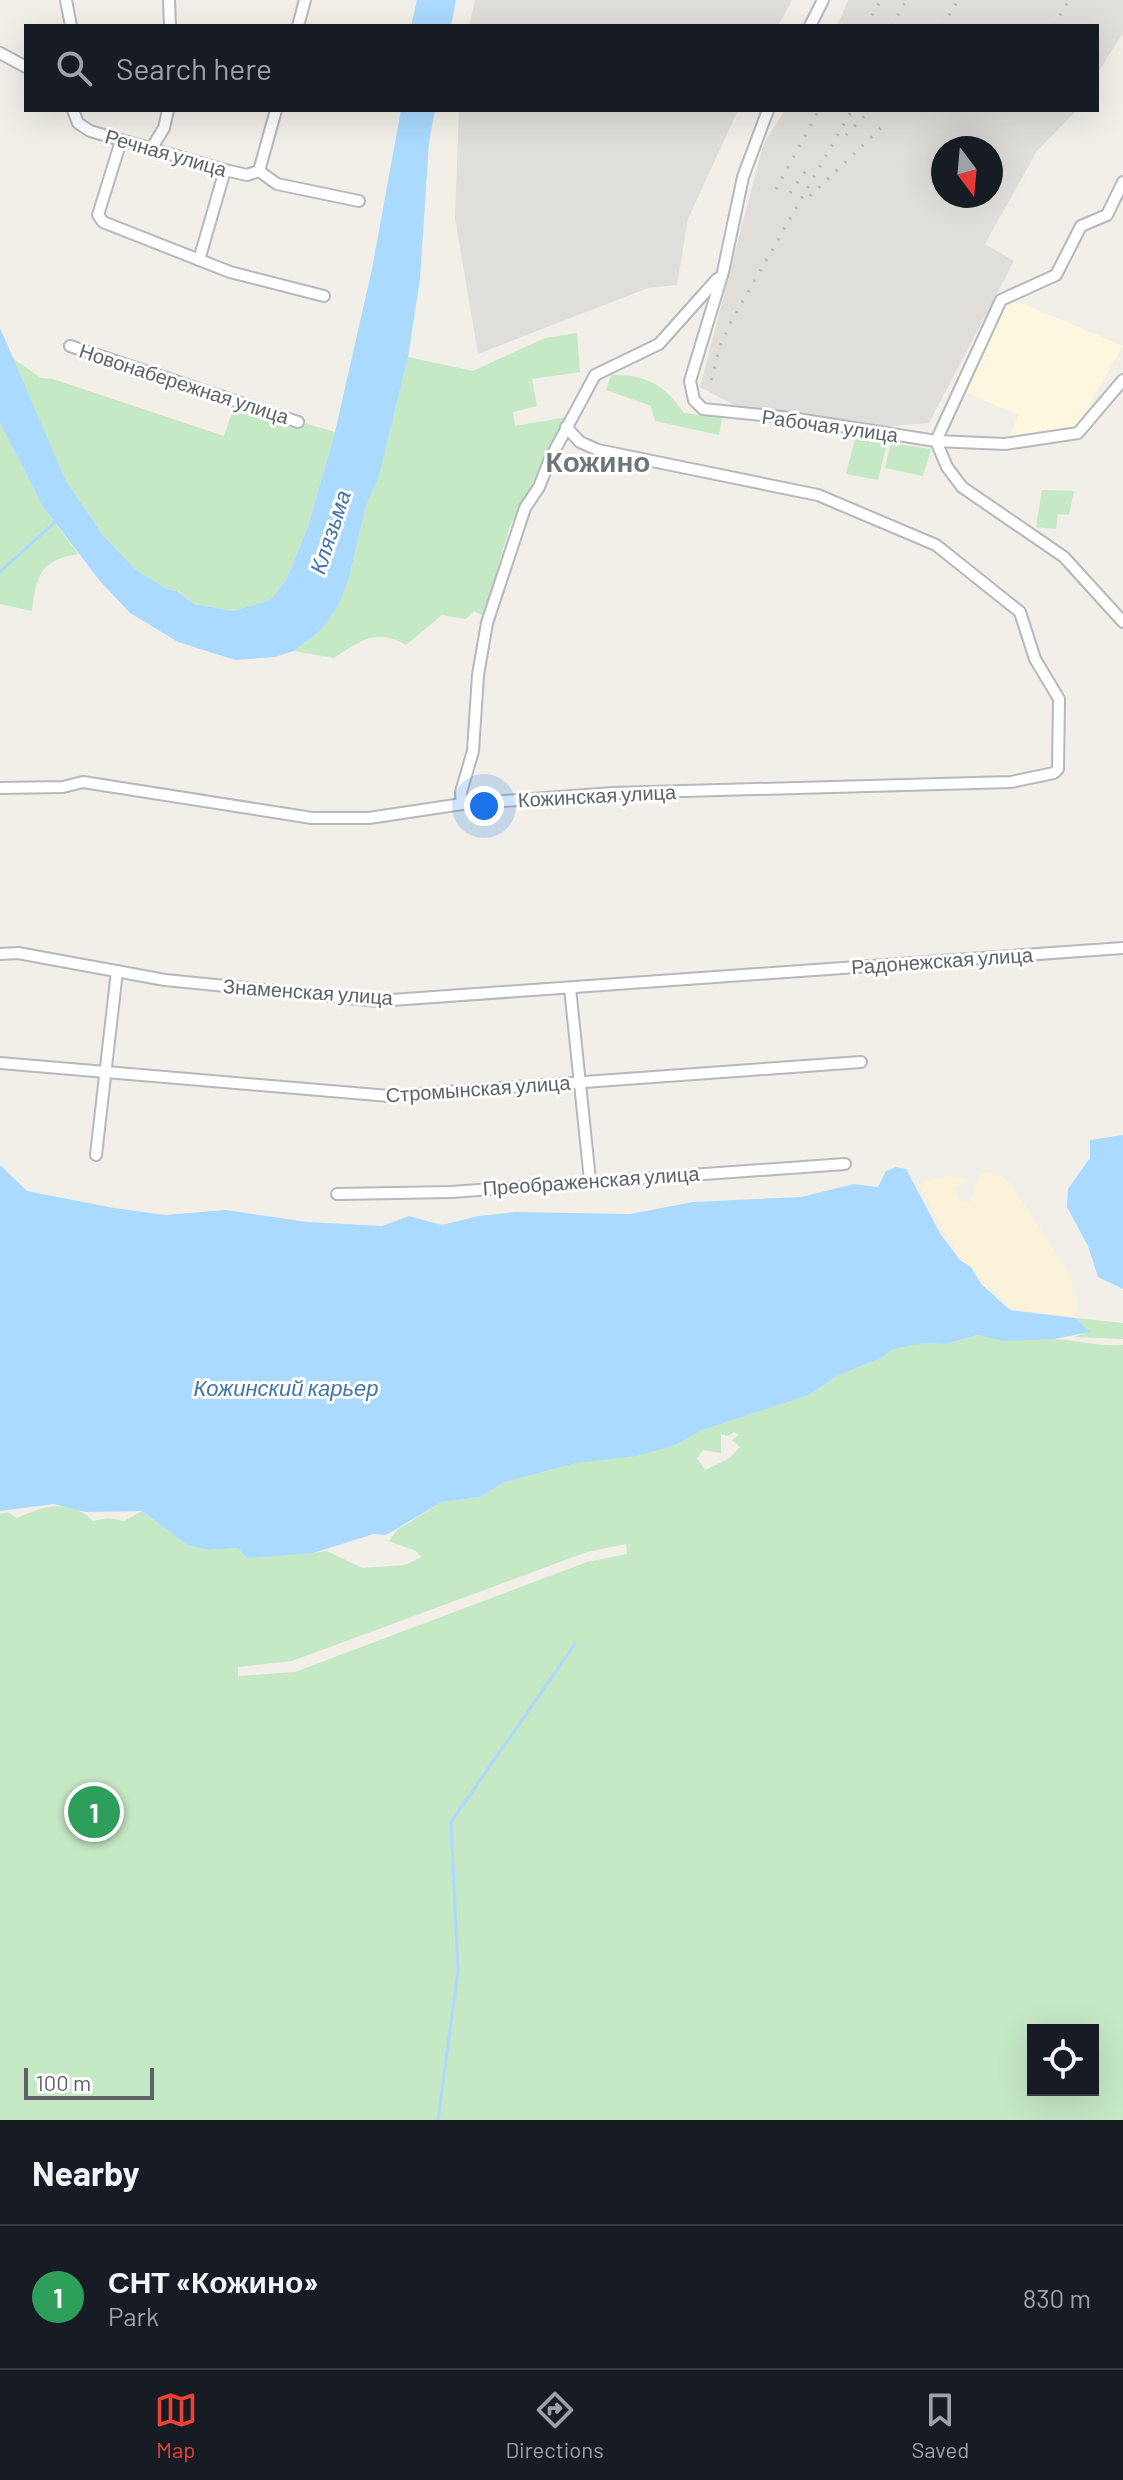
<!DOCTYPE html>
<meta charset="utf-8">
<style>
body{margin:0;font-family:Barlow,sans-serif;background:#20242c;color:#f1f3f6}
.controls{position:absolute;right:24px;bottom:24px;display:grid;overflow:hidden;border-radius:0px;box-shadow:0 8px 32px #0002}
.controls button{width:72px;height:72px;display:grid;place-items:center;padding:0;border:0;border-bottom:2px solid #363941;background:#171b24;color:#f1f3f6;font:40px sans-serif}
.compass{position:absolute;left:931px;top:136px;width:72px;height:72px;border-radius:50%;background:#171b24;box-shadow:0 8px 32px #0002;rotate:164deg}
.scale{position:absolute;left:24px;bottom:20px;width:130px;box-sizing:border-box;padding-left:8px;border:4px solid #5f6368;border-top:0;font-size:22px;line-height:28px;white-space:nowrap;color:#5f6368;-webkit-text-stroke:6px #fff;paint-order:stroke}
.you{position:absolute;left:484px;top:806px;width:28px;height:28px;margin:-20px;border:6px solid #fff;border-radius:50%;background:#1a73e8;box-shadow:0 0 0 12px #1a73e833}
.badge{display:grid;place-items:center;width:52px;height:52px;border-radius:50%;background:#ea4335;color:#fff;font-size:26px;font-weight:700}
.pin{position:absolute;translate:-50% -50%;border:4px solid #fff;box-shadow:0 2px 8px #0006}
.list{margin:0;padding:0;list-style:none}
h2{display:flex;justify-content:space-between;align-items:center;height:104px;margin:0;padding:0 32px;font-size:34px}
h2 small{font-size:26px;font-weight:400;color:#9ea1a6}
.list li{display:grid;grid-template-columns:52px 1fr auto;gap:24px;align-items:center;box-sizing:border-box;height:144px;padding:0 32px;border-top:2px solid #363941}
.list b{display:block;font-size:30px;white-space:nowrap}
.list p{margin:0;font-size:26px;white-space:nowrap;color:#9ea1a6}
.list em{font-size:26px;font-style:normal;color:#9ea1a6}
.icon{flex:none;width:44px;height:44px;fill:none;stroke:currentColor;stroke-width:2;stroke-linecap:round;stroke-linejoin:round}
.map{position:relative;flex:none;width:1123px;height:2120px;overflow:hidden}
.search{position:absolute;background:#171b24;box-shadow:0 8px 32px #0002;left:24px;right:24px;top:24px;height:88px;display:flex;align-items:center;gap:20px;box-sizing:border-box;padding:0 28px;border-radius:0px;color:#9ea1a6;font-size:30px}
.sheet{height:248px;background:#171b24}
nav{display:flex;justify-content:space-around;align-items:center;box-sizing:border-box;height:112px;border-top:2px solid #363941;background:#171b24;font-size:22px;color:#9ea1a6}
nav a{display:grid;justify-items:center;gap:4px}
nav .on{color:#ea4335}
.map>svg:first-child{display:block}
.commercial{fill:#fef7e0}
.industrial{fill:#e0deda;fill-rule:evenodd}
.green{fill:#c5e8c5;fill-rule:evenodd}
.sand{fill:#fbf3d9}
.water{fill:#aadaff}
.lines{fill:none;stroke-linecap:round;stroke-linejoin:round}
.stream{stroke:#aadaff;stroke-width:3}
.minor-casing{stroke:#b5b8bc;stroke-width:14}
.minor{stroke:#fff;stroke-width:10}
.rail{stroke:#b6b7b8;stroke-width:3;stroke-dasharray:2 10;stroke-linecap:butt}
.labels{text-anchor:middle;stroke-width:6;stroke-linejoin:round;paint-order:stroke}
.street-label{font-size:20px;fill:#5f6368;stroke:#fff}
.water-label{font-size:22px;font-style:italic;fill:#4174aa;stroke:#fff}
.district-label{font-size:28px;font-weight:bold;fill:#70757a;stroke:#fff}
</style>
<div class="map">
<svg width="1123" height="2120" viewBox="0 0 1123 2120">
<rect width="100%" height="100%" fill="#f1efe8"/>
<!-- commercial -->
<polygon class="commercial" points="1012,299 1123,346 1075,429 1009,440 1018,415 963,391 1003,307"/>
<!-- industrial -->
<g class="industrial">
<polygon points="475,0 792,0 778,26 469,26"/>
<polygon points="848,0 1123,0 1123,33 1097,74 1097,26 837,26"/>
<polygon points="459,110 738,110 688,219 677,285 648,288 478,354 455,218"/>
<path d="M785,110H1077L1037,151L985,244L1014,261L929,423L881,427L740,408L700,387L763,145ZM943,148H991V196H943Z"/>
</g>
<!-- green -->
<g class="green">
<path d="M577,333L580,372L532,379L537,406L513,412L515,426L567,417L509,528L484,616L474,611L466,619L442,615L406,645C375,628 362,640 334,658L294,651L320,631L349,578L367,502L378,479L408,357L473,371L545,338Z"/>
<polygon points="12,358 41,378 53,379 224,436 235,403 335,432 307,529 286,580 270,600 234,611 194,604 178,591 167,589 135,569 103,535 66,481"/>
<path d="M611,375C646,374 665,385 684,413L722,418L719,435L655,421L651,406L606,390Z"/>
<path d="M0,423L43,507L78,554C40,560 36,576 32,611L0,604Z"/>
<polygon points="856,435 888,439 878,480 846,474"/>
<polygon points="891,443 931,449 923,476 885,468"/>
<polygon points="1042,490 1074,491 1069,515 1058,514 1056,529 1036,527"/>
<polygon points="1075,1318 1123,1323 1123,1339 1074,1337 1089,1332"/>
<path d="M977,1335C1003,1341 1027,1338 1053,1339C1077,1340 1099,1347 1123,1345V2120H0V1514L8,1512L17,1518C43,1506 70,1498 93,1521L108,1518L124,1521L142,1511L187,1545L209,1550L238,1548L313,1553L327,1551L362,1568L405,1565L421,1557L416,1551L389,1541L397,1530L442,1502L480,1497L505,1482L577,1463L676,1445L700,1431L809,1395L837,1376L883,1357L892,1348L924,1343L946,1344ZM734,1432L739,1435L732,1440L740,1447L730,1458L705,1470L697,1458L703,1450L721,1453V1434L728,1436ZM626,1544L627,1554L587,1562L295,1672L238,1676V1667L292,1661L587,1552ZM1033,2030H1093V2090H1033Z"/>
</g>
<!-- sand -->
<polygon class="sand" points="985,1172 998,1174 1011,1184 1069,1273 1079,1309 1072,1316 1012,1309 961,1259 918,1184 948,1176 969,1180 954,1189 961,1200 970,1202 977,1178"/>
<!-- water -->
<g class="water">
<polygon points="417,0 456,0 451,26 411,26"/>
<polygon points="401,110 435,110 429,142 420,279 408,357 378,480 367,502 349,578 338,606 320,631 294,651 275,657 235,660 178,642 130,613 100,581 43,507 0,423 0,328 66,481 103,535 135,569 167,589 177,591 194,604 234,611 270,600 286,580 307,529 335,432 372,269"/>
<polygon points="1123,1135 1123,1289 1098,1277 1088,1246 1067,1207 1068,1189 1090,1158 1090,1140"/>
<polygon points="0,1165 27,1191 114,1208 165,1215 226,1210 307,1222 382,1226 409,1216 442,1225 478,1216 516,1212 630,1214 693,1202 801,1197 854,1184 878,1187 886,1171 896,1167 906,1169 941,1235 960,1260 971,1267 981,1284 1010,1310 1075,1318 1090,1332 1054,1339 1003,1341 977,1335 946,1344 924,1343 892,1349 883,1357 837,1376 809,1395 700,1431 676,1445 636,1456 577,1463 505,1482 480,1497 442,1502 386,1535 374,1534 313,1553 247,1558 238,1548 209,1550 187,1545 142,1511 85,1512 54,1504 0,1511"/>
</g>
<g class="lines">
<!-- stream -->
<g class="stream">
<polyline points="0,572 56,521"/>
<polyline points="438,2120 458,1971 451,1822 575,1644"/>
</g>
<defs>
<g id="minor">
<polyline points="66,0 71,26"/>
<polyline points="169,0 170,26"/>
<polyline points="298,26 305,0"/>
<polyline points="810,26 823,0"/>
<polyline points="0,53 26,67"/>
<polyline points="73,110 78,123 90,131 225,170 247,175 259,171 277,184 359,201"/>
<polyline points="768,110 743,177 723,272 690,381 694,400 703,409 791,418 936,441 1005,444 1078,433 1123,380"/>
<polyline points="121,141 98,215 103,222 230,272 324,296"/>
<polyline points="151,149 164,128 168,110"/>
<polyline points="259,171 276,110"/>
<polyline points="199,260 225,170"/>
<polyline points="70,346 298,422"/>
<polyline points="936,441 1001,300 1056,275 1081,226 1107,215 1123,182"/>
<polyline points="936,441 947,467 962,487 1064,557 1123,622"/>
<polyline points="0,788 63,787 83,782 312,818 369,818 462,804 613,793 1011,782 1054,773 1058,769 1059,699 1035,659 1020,612 936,545 818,495 598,450 580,442 566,427"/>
<polyline points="462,804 461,792 473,751 478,675 487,623 525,508 539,487 550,459 595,375 659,344 717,279"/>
<polyline points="0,954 18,953 165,980 378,1001 1123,948"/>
<polyline points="570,988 590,1180"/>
<polyline points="0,1063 389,1096 861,1062"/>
<polyline points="96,1155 117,971"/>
<polyline points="337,1194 451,1192 845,1164"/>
</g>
</defs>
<!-- minor casing -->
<use href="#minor" class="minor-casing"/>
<!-- minor -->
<use href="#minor" class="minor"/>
<!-- rail -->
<g class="rail">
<polyline points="866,26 881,0"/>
<polyline points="892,26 906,0"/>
<polyline points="943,26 958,0"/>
<polyline points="1054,26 1069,0"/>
<polyline points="846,135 870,110"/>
<polyline points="776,189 819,110"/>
<polyline points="790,193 808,168"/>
<polyline points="810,196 885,124"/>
<polyline points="711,380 720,346 731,322 852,110"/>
</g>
</g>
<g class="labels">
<!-- street labels -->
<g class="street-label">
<text transform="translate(166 153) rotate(16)" y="7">Речная улица</text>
<text transform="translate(184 384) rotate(18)" y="7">Новонабережная улица</text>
<text transform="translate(830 426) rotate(8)" y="7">Рабочая улица</text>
<text transform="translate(597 796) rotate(-3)" y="7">Кожинская улица</text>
<text transform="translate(942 961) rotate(-4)" y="7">Радонежская улица</text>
<text transform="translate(308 992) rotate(4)" y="7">Знаменская улица</text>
<text transform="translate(478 1089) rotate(-4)" y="7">Стромынская улица</text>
<text transform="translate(591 1181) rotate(-4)" y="7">Преображенская улица</text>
</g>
<!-- water labels -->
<g class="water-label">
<text transform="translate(330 532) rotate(-72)" y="8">Клязьма</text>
<text x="286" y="1396">Кожинский карьер</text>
</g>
<!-- district labels -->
<g class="district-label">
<text x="598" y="472">Кожино</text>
</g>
</g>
</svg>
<div class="controls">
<button><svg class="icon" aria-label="locate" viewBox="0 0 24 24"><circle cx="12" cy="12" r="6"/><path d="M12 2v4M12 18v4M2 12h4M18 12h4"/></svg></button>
</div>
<svg class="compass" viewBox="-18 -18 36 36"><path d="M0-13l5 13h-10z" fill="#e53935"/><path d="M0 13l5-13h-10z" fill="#9ea1a6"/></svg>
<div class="scale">100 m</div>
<div class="you"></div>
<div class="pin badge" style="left:94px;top:1812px;background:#2e9e5b">1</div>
<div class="search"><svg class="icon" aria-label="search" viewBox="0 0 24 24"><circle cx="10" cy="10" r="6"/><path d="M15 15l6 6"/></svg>Search here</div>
</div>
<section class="sheet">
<h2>Nearby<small></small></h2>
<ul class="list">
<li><span class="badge" style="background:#2e9e5b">1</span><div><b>СНТ «Кожино»</b><p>Park</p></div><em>830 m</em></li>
</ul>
</section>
<nav>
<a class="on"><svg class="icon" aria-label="map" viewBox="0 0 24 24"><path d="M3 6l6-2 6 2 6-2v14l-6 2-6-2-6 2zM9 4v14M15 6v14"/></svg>Map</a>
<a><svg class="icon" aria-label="directions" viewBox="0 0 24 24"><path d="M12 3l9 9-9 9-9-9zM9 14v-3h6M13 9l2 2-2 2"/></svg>Directions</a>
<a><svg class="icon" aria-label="saved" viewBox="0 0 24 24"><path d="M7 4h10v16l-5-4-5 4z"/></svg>Saved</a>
</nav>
